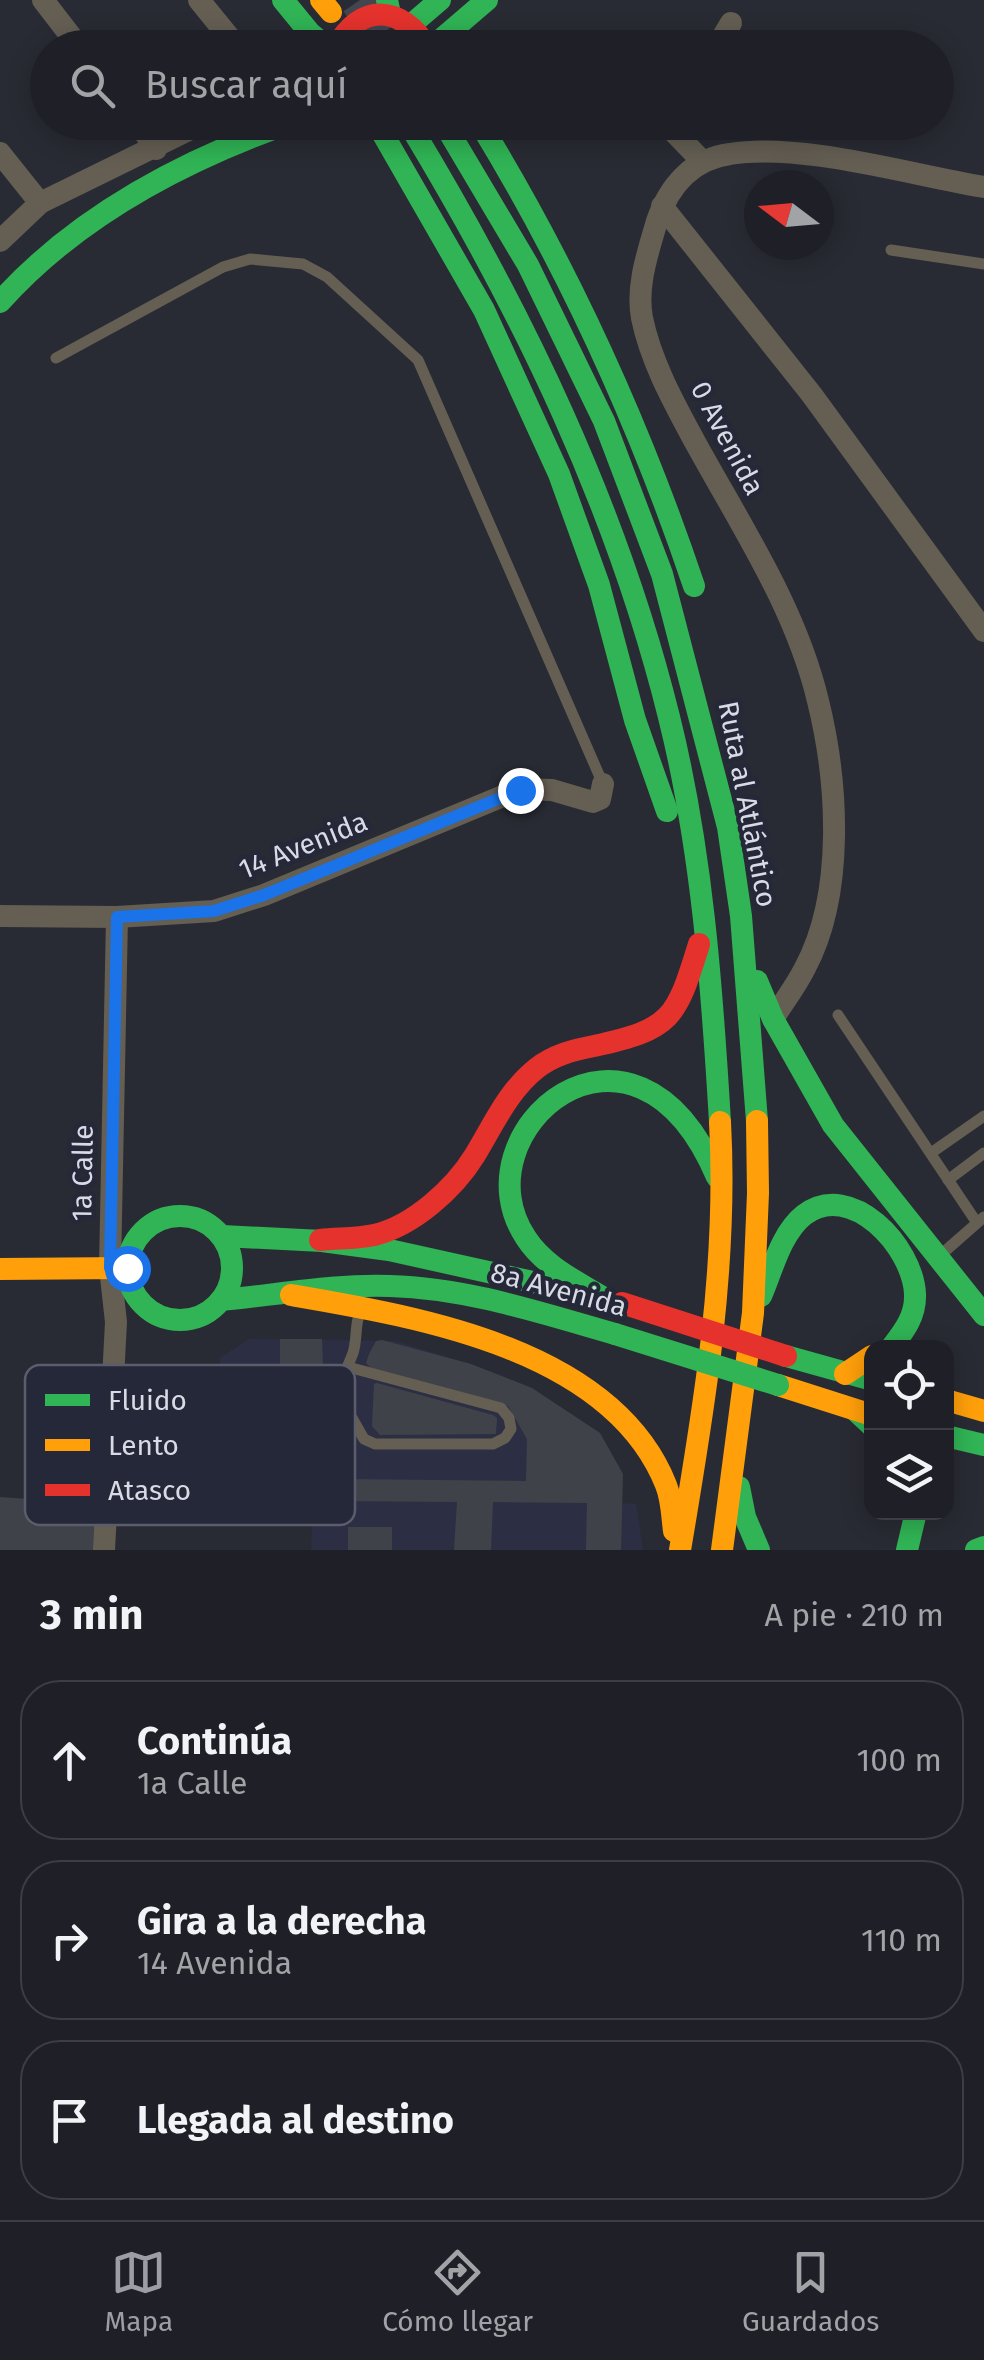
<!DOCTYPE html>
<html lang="es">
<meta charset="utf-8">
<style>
body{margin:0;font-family:"Fira Sans",sans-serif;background:#2c2d33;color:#f1f3f6}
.controls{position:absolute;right:30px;bottom:30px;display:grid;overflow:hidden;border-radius:20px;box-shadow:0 5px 25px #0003}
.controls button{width:90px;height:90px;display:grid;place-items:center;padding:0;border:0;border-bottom:2px solid #3c3e44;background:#1f2027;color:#f1f3f6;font:50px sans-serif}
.compass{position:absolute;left:744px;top:170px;width:90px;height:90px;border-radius:50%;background:#1f2027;box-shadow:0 5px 25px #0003;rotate:286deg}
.stop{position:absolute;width:30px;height:30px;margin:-22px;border:8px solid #1a73e8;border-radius:50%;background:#fff}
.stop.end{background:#1a73e8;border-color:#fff;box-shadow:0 2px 10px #0008}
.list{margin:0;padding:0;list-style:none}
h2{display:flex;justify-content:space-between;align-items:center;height:130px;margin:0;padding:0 40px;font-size:42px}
h2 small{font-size:32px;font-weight:400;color:#a1a3a7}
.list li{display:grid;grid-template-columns:65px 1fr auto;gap:30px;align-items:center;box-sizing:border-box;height:160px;margin:0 20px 20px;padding:0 20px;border:2px solid #3c3e44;border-radius:40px}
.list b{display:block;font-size:38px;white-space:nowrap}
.list p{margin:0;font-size:32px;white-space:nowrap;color:#a1a3a7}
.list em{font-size:32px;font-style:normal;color:#a1a3a7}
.icon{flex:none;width:55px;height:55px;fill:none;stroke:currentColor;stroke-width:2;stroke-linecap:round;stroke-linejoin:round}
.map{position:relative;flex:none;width:984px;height:1550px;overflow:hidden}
.search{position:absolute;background:#1f2027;box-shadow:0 5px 25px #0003;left:30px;right:30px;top:30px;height:110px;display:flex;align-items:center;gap:25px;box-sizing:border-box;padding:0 35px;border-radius:55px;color:#a1a3a7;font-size:38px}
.sheet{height:670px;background:#1f2027}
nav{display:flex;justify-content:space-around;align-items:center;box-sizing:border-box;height:140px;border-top:2px solid #3c3e44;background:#1f2027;font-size:28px;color:#a1a3a7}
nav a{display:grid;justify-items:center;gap:5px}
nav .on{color:#9b9da7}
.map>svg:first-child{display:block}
.built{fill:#2c2f44}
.building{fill:#404249}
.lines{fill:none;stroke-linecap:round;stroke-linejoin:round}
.highway-tunnel{stroke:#43454f;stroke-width:40;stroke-dasharray:40 20;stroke-linecap:butt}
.lane{stroke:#645e53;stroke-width:11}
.street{stroke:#645e53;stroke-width:22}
.fast{stroke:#30b455;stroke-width:22}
.slow{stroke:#ff9f0a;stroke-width:22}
.jam{stroke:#e5322d;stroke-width:22}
.fast-bridge{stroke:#30b455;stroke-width:22}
.jam-bridge{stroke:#e5322d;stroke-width:22}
.route{stroke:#1a73e8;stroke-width:12}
.labels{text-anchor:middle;stroke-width:9;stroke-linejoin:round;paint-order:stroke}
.street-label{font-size:28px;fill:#d8dae5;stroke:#252838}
.key{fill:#252838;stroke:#5b5d6c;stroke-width:2.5}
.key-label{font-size:28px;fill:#d8dae5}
</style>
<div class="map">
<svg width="984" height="1550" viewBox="0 0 984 1550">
<rect width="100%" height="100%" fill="#292b34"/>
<!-- built -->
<polygon class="built" points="249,1339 395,1341 470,1364 532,1388 600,1433 623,1474 621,1503 636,1504 643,1550 311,1550 313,1501 211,1500 220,1358"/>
<!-- building -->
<g class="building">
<polygon points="280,1339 322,1339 323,1367 280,1367"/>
<polygon points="382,1340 471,1364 532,1388 600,1433 623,1474 621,1550 586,1550 587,1503 493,1502 491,1550 454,1550 457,1502 339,1501 338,1479 526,1481 527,1439 508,1406 372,1369 366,1363 369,1354 376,1341"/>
<polygon points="377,1383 493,1415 497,1418 496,1434 380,1435 372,1426 374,1384"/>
<polygon points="0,1497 99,1504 97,1550 0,1550"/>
<rect x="348" y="1527" width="44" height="23"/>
</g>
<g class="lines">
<!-- highway-tunnel -->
<polyline class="highway-tunnel" points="360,0 393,48"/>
<!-- lane -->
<g class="lane">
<polyline points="891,250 984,264"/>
<polyline points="56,358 223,267 250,259 303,264 327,277 418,360 603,784"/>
<polyline points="838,1015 977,1223"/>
<polyline points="931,1153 984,1116"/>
<polyline points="948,1180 984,1153"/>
<polyline points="944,1252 984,1217"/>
<polyline points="326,1396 348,1411 364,1439 375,1444 493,1444 505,1438 511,1429 509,1418 501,1408 348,1367"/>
<path d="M262,1460C293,1429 339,1396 353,1353C357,1341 355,1327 359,1315"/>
</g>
<!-- street -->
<g class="street">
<polyline points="43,0 80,48"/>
<polyline points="199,0 238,48"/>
<polyline points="716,48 731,23"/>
<polyline points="137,122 156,149"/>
<polyline points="671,122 674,132 702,161"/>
<polyline points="0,153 40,203"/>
<polyline points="662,206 812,395 984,631"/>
<polyline points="0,241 40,203 205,122"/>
<polyline points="0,916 117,917 214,911 264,895 520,789 552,790 593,802 600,799 603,784"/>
<path d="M773,1019C783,1003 796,986 805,968C845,893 838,782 818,701C796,608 741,526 695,442C674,403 651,362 642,318C636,286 648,252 657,221C669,186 692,159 730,154C800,142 912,175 984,187"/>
<polyline points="104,1550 116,1322 110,1268 117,917"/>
</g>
<!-- fast -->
<g class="fast">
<polyline points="283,0 310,33 328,48"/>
<polyline points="387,0 390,14"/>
<polyline points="412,24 440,0"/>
<polyline points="431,48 487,0"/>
<polyline points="376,122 484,310 559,474 599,585 635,720 667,811"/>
<polyline points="443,122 528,265 604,421 662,574 728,827 741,916 757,1121"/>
<path d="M479,122C569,269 639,423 694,586"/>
<path d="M412,129C523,313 617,507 669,717C702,849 712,987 720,1122"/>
<path d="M0,302C77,216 184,160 292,122"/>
<polyline points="757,981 773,1019 833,1125 984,1315"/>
<circle cx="180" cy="1268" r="52"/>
<polyline points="222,1236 322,1241 389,1250 587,1294"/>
<path d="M761,1296C772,1271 781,1233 804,1215C851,1179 913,1247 915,1294C916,1316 904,1331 891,1348"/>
<path d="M604,1298C576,1281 544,1266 526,1238C455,1132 633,979 717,1177"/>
<path d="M221,1300C277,1295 333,1284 390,1286C467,1288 541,1313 615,1334"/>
<polyline points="786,1356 872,1380"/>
<polyline points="857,1412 872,1426"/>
<polyline points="946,1436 984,1445"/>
<polyline points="739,1487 745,1517 759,1550"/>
<polyline points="907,1550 916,1512"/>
<polyline points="976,1550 984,1547"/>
</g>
<!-- slow -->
<g class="slow">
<polyline points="321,0 331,12"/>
<polyline points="0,1269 127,1268"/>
<path d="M291,1295C419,1317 612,1349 666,1485C672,1500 672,1516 674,1531"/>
<polyline points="845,1374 872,1356"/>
<polyline points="778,1385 872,1415"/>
<polyline points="946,1400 984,1411"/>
<path d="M680,1550C704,1408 728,1267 720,1122"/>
<polyline points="722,1550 753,1313 758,1193 757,1121"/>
</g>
<!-- jam -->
<g class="jam">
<path d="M336,48C360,2 402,5 428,48"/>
<path d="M320,1240C338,1238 356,1239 374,1235C413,1226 454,1189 475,1155C494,1124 507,1092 537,1068C554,1055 573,1050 594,1046C672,1029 676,1019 699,944"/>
</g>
<!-- fast-bridge -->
<polyline class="fast-bridge" points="615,1334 778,1385"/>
<!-- jam-bridge -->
<polyline class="jam-bridge" points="622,1303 786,1356"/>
</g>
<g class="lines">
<!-- route -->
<polyline class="route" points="127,1268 110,1268 117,917 214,911 264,895 520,790"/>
</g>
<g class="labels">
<!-- street labels -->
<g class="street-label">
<text transform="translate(728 438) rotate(62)" y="10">0 Avenida</text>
<text transform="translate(748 804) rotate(79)" y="10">Ruta al Atlántico</text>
<text transform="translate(303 845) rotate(-22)" y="10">14 Avenida</text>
<text transform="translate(82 1173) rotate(-89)" y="10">1a Calle</text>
<text transform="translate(559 1289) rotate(15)" y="10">8a Avenida</text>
</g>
</g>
<!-- legend -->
<rect x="25" y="1365" width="330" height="160" rx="15" class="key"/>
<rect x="45" y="1394" width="45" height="12" fill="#30b455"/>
<rect x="45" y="1439" width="45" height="12" fill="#ff9f0a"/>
<rect x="45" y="1484" width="45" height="12" fill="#e5322d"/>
<g class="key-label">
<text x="108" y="1410">Fluido</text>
<text x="108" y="1455">Lento</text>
<text x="108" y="1500">Atasco</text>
</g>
</svg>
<div class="controls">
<button><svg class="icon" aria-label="locate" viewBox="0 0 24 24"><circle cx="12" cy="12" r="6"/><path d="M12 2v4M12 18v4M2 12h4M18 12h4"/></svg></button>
<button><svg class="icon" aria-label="layers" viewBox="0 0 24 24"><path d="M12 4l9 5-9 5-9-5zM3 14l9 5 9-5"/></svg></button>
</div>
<svg class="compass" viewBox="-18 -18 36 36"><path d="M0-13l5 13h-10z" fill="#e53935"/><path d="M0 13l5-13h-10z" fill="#a1a3a7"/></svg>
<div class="stop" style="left:127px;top:1268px"></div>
<div class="stop end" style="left:520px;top:790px"></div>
<div class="search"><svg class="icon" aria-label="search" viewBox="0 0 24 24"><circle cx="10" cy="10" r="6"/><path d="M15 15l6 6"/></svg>Buscar aquí</div>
</div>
<section class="sheet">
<h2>3 min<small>A pie · 210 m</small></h2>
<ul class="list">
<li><svg class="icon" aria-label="ahead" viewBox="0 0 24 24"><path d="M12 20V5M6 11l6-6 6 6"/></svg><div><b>Continúa</b><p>1a Calle</p></div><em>100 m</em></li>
<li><svg class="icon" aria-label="right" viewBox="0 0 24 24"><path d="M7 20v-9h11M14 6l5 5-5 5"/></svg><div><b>Gira a la derecha</b><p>14 Avenida</p></div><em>110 m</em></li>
<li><svg class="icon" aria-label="arrive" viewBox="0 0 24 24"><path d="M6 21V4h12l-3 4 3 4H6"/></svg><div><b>Llegada al destino</b></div></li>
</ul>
</section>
<nav>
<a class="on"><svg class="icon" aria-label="map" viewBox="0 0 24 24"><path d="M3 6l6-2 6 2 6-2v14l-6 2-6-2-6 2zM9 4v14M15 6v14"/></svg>Mapa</a>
<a><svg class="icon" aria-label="directions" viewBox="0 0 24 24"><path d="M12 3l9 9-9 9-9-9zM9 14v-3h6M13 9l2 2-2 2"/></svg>Cómo llegar</a>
<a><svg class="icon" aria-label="saved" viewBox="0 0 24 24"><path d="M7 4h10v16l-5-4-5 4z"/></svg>Guardados</a>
</nav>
